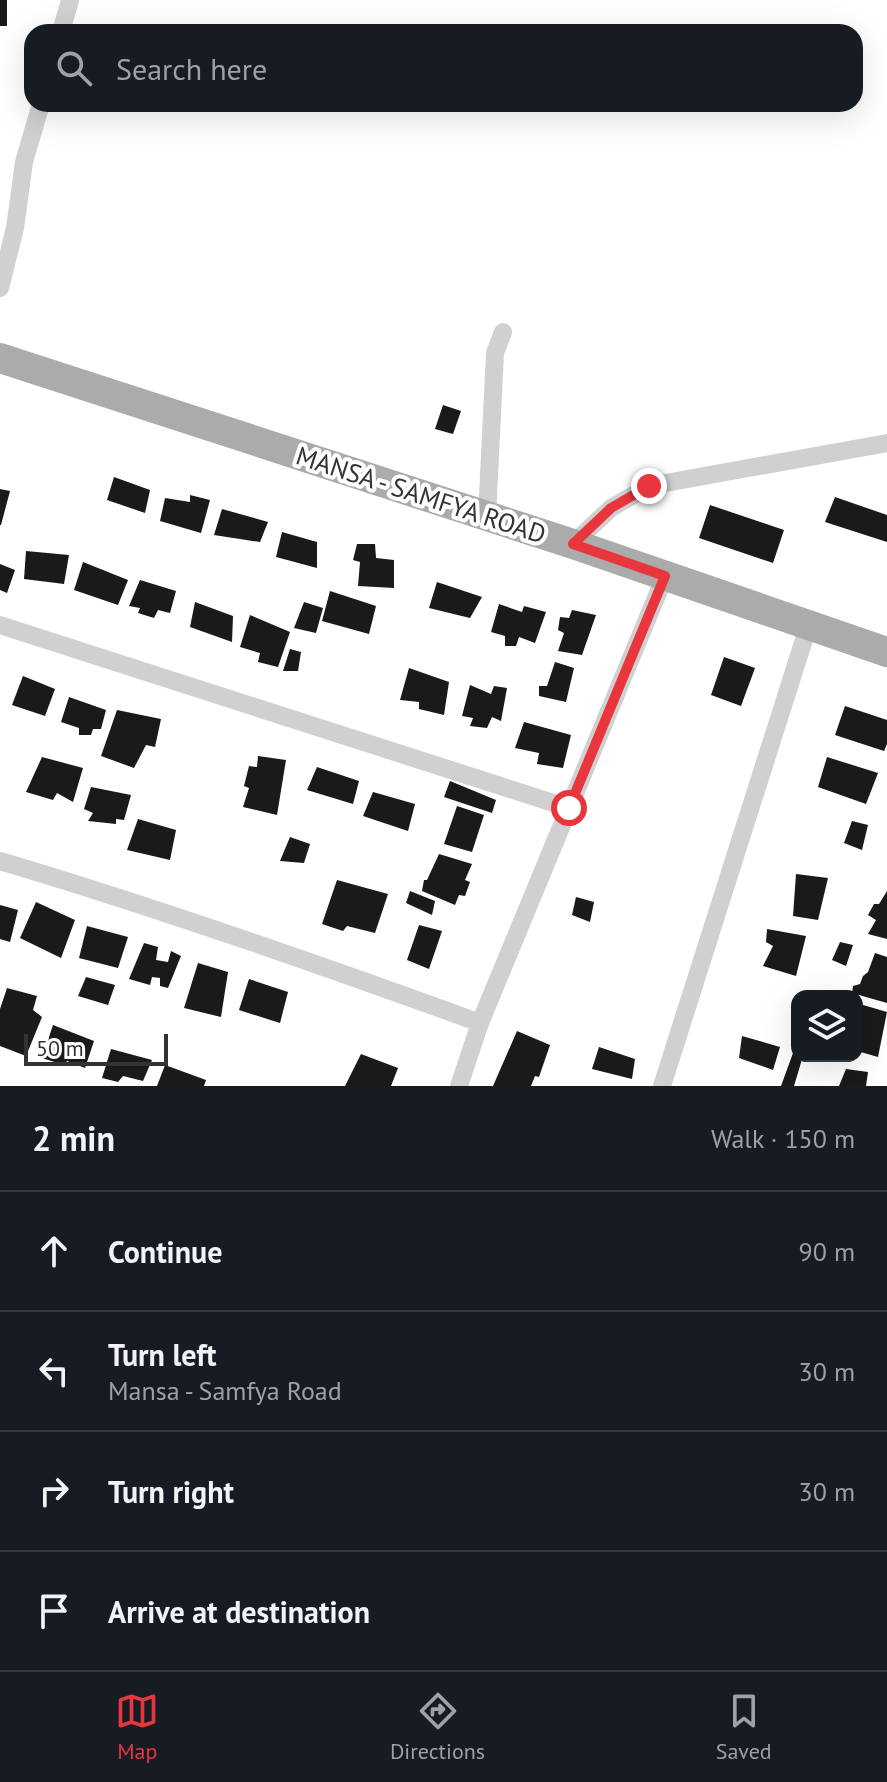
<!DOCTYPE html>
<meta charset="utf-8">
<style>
body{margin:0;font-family:"PT Sans",sans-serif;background:#20242c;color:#f1f3f6}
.controls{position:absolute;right:24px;bottom:24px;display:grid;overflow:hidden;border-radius:16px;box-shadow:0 8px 32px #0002}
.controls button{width:72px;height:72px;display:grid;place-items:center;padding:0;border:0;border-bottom:2px solid #363941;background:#171b24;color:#f1f3f6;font:40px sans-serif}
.scale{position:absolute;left:24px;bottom:20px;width:144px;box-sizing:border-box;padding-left:8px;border:4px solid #333;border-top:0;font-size:22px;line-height:28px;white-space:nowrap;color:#333;-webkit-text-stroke:6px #fff;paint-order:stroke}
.stop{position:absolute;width:24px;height:24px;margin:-18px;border:6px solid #e9363c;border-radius:50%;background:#fff}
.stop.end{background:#e9363c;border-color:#fff;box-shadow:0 2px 8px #0008}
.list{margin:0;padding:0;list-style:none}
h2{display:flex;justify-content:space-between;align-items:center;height:104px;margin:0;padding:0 32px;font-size:34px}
h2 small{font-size:26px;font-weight:400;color:#9ea1a6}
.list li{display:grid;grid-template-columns:52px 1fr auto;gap:24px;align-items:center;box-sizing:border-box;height:120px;padding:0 32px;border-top:2px solid #363941}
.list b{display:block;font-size:30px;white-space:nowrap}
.list p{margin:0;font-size:26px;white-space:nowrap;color:#9ea1a6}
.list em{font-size:26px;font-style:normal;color:#9ea1a6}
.icon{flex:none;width:44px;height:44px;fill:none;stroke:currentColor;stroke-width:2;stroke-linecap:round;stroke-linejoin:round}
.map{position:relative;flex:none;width:887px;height:1086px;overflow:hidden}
.search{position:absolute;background:#171b24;box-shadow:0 8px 32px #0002;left:24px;right:24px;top:24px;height:88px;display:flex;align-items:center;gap:20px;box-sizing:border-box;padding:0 28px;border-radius:24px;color:#9ea1a6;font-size:30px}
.sheet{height:584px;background:#171b24}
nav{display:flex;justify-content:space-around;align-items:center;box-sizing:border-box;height:112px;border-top:2px solid #363941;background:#171b24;font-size:22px;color:#9ea1a6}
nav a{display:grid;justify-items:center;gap:4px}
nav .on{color:#e9363c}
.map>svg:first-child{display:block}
.building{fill:#1a1a1a}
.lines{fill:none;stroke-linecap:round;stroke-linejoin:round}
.minor{stroke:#d0d0d0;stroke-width:18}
.primary{stroke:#ababab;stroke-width:30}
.route{stroke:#e9363c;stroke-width:10}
.labels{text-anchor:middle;stroke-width:8;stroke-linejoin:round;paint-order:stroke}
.street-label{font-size:26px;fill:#333;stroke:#fff}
</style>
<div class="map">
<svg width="887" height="1086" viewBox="0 0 887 1086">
<rect width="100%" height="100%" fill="#fff"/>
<!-- building -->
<g class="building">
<rect x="0" y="0" width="7" height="26"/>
<polygon points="443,405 461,411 453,434 435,429"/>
<polygon points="114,477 150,490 145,513 107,500"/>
<polygon points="0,489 10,491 1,525 0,525"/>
<polygon points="190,495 210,500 201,533 160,521 165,498 190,502"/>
<polygon points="835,497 887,515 887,542 825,522"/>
<polygon points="710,505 784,530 773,563 699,538"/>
<polygon points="222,509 268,522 260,542 214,535"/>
<polygon points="282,532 317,542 317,568 276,557"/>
<polygon points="357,544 375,544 376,558 394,560 394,588 358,586 360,562 353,560"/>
<polygon points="26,551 69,555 64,584 24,579"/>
<polygon points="83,562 128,580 118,605 74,590"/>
<polygon points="0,564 15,570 7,593 0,590"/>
<polygon points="140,580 176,591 170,613 158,610 154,618 138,613 140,608 129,606"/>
<polygon points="437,582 482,597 470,618 429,608"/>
<polygon points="330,591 376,606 369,634 322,621"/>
<polygon points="195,602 233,616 232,642 190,627"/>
<polygon points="304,602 323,608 316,633 294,628"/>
<polygon points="499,604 522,612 524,606 546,612 535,643 519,637 516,646 505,646 505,636 491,632"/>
<polygon points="572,610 596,615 582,655 558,651 564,633 558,630 560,617 569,618"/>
<polygon points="250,615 290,632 278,667 258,662 260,653 240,647"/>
<polygon points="290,649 301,652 298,671 283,671"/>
<polygon points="724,657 755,668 741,706 711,695"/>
<polygon points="555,662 574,668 566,702 539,696 539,686 547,686"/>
<polygon points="409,668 449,682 444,715 419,709 419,702 400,700"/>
<polygon points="23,676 55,689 45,716 12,705"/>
<polygon points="470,685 491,694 494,686 507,688 501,721 492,717 487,728 470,726 473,718 462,716"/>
<polygon points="69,697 106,710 101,729 93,729 91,735 79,735 79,728 61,722"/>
<polygon points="845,706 887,720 887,744 884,751 835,735"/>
<polygon points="117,710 161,719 155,747 146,745 134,768 101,756"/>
<polygon points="524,722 571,735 563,768 537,764 539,753 515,748"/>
<polygon points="258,756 286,760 277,815 243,807 249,788 244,786 249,766 257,767"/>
<polygon points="42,757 83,768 73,802 57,793 53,800 26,792"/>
<polygon points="827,757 878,773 866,804 818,787"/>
<polygon points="317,767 359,781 353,804 307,790"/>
<polygon points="450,781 496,800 492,813 444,797"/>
<polygon points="91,787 131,795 124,820 116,819 116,824 88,821 93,813 84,809"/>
<polygon points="373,792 415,804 408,831 363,816"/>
<polygon points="457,806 484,815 472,852 444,844"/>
<polygon points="138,819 176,830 170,860 127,850"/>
<polygon points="852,821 868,825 862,850 844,843"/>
<polygon points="290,837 310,844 304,863 280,861"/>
<polygon points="439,854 472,864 465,880 470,882 465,896 459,895 455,905 422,891 424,880 427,880"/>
<polygon points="796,874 828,878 818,920 793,916"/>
<polygon points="337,880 388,894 375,933 347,926 343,931 322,924"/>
<polygon points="410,891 435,901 432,915 406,903"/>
<polygon points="887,891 887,939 868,934 876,920 868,915 874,904 879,904"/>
<polygon points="576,897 594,902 590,922 572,915"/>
<polygon points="36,902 75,920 61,958 20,938"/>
<polygon points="0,905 18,910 10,942 0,939"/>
<polygon points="419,925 442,931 429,969 407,960"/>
<polygon points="87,926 128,937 118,968 79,958"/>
<polygon points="767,929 806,936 796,976 763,966 773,946 766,942"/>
<polygon points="840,942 853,945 846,966 832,960"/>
<polygon points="144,943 158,947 156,960 168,962 171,951 181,956 168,988 160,986 160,978 152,977 150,985 129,979"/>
<polygon points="875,953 887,957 887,1003 852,993 853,986 860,984 863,976 868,972"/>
<polygon points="198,963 228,972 221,1017 184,1008"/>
<polygon points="86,977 115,985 108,1005 78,996"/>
<polygon points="249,979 288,992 280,1023 239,1010"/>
<polygon points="7,988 37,996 33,1010 42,1017 26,1056 0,1046 0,1009"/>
<polygon points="863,1005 887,1012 878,1057 857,1051 857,1026"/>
<polygon points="53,1025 94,1041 85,1068 67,1061 64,1065 42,1058"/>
<polygon points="517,1031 550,1045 539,1077 535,1076 531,1086 493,1086"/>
<polygon points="742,1036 780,1047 773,1070 739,1058"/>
<polygon points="797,1042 797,1056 803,1056 794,1086 781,1086"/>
<polygon points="599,1047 635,1059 632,1079 592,1069"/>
<polygon points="111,1049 152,1060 143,1081 123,1076 118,1082 102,1078"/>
<polygon points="361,1054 398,1068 391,1086 345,1086"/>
<polygon points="165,1065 206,1080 204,1086 157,1086"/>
<polygon points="846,1069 868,1072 866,1086 839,1086"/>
</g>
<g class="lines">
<!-- minor -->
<g class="minor">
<polyline points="61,32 70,0"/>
<polyline points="0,288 15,228 24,162 41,104"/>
<polyline points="487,517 495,353 503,332"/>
<polyline points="573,544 611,508 649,486 887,443"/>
<polyline points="0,625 569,808"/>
<path d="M0,861C162,909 321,965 480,1023"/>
<polyline points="459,1086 480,1023 665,576"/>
<polyline points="662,1086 809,624"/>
</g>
<!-- primary -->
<polyline class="primary" points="0,358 573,544 887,652"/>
</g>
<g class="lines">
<!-- route -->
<polyline class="route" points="569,808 665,576 573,544 611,508 649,486"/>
</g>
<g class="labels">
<!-- street labels -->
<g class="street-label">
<text transform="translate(421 495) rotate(18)" y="9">MANSA - SAMFYA ROAD</text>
</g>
</g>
</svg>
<div class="controls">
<button><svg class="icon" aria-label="layers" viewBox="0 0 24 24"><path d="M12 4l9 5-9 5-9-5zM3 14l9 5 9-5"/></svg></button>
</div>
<div class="scale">50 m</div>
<div class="stop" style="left:569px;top:808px"></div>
<div class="stop end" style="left:649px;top:486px"></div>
<div class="search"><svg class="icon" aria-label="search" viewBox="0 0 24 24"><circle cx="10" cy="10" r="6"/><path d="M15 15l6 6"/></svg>Search here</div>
</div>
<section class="sheet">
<h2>2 min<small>Walk · 150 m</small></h2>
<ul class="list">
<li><svg class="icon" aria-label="ahead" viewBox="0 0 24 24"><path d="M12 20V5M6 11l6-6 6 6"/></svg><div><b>Continue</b></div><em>90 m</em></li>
<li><svg class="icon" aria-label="left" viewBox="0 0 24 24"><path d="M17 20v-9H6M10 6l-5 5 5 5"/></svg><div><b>Turn left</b><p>Mansa - Samfya Road</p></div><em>30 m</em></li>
<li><svg class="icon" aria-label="right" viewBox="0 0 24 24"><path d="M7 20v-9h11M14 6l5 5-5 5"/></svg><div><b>Turn right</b></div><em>30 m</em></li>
<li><svg class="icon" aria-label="arrive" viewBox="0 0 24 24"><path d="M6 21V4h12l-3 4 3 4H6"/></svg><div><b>Arrive at destination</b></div></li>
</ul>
</section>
<nav>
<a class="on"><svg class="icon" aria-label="map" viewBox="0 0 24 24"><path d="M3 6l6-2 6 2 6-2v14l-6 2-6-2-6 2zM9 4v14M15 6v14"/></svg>Map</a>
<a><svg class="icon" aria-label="directions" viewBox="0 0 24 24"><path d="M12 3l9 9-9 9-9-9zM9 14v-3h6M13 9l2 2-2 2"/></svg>Directions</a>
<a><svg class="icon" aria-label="saved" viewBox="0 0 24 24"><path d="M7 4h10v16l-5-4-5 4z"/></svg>Saved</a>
</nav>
